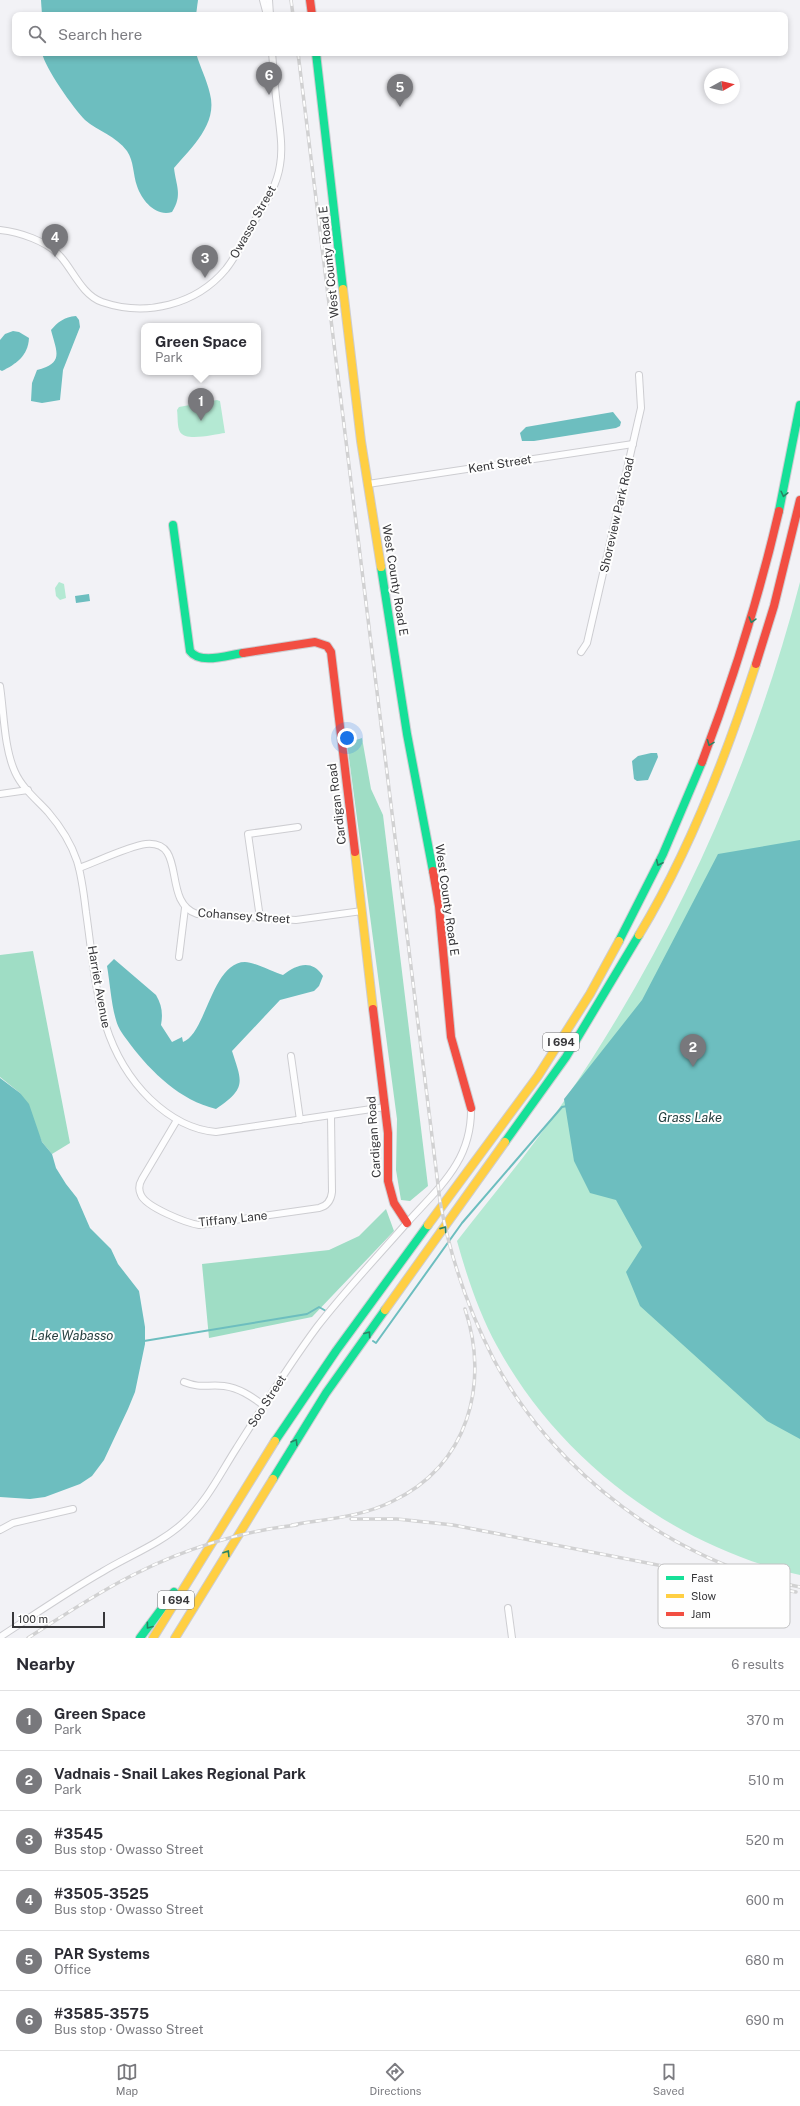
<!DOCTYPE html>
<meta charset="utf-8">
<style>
body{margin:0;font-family:"Public Sans",sans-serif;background:#f2f2f3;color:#2b2b33}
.compass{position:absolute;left:704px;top:68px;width:36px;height:36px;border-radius:50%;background:#fff;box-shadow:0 2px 6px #0003;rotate:82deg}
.scale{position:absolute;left:12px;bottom:10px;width:93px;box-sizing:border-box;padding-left:4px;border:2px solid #37373a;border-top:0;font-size:11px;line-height:14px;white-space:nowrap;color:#37373a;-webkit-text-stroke:3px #fefefe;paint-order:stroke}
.you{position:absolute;left:347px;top:738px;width:14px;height:14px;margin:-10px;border:3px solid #fff;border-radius:50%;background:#1a73e8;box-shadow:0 0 0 6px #1a73e833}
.badge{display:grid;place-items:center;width:26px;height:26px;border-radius:50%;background:#78787c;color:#fff;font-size:13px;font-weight:700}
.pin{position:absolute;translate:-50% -33px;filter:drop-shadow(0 1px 2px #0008)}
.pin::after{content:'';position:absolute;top:21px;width:14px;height:12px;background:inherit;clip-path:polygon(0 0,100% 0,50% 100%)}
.popup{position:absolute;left:141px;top:323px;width:120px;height:52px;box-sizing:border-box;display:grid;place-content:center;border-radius:8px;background:#fff;filter:drop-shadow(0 1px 3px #0005);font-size:13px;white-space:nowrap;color:#7c7c81}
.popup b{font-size:15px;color:#2b2b33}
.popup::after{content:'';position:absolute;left:50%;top:100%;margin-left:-8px;border:8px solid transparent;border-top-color:#fff}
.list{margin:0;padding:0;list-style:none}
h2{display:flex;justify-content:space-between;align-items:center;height:52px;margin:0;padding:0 16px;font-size:17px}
h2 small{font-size:13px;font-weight:400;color:#7c7c81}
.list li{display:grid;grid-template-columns:26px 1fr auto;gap:12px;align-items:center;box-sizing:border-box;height:60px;padding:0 16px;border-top:1px solid #e1e1e2}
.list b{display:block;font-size:15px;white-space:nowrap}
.list p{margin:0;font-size:13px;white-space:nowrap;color:#7c7c81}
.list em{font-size:13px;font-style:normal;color:#7c7c81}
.icon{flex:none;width:22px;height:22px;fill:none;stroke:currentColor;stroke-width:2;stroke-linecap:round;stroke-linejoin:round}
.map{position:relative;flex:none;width:800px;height:1638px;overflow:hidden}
.search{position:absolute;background:#fff;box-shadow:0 2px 6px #0003;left:12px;right:12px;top:12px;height:44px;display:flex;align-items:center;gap:10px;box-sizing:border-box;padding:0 14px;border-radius:8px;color:#7c7c81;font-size:15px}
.sheet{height:412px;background:#fff}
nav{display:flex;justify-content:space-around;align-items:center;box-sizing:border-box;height:56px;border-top:1px solid #e1e1e2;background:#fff;font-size:11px;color:#7c7c81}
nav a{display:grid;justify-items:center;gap:2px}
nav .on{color:#78787c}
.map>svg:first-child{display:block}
.green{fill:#b4e9d3}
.forest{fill:#9fddc5}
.water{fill:#6dbebf}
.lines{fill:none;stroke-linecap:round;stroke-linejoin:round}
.stream{stroke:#6dbebf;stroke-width:2}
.street-casing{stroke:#cdcdd1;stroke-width:8}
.fast-casing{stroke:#cdcdd1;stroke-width:10}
.slow-casing{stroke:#cdcdd1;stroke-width:10}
.jam-casing{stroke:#cdcdd1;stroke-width:10}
.street{stroke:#fdfdfe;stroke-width:6}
.fast{stroke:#16e098;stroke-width:8}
.slow{stroke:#ffcf43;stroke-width:8}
.jam{stroke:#f24e42;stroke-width:8}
.rail-casing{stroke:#d1d1d2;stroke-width:3.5}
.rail{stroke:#fefefe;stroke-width:2;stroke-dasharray:6;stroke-linecap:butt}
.oneway{stroke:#288364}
.labels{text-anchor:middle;stroke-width:4;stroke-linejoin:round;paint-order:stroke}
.shield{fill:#fefefe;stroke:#737375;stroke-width:1}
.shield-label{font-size:11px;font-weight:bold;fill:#37373a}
.street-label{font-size:12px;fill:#37373a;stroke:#fefefe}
.water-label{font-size:13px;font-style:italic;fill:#274040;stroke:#fefefe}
.key{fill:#fefefe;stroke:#c2c2c3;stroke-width:1}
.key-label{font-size:11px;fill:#37373a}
</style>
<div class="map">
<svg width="800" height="1638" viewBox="0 0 800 1638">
<rect width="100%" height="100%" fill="#f2f2f6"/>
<!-- green -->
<g class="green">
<path d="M217,400L220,401L225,433C215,434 186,442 180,432C177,427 178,416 177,410L179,407Z"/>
<polygon points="59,582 64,584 66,598 60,600 56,596 55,588"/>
<path d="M800,582V1575C673,1546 559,1460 497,1346C479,1313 467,1277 457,1241C492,1196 530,1151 562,1104C671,945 752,768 800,582Z"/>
</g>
<!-- forest -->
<g class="forest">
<polygon points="362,738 371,789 383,815 428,1186 410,1201 401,1200 396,1170 397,1119 347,743"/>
<polygon points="33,951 70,1143 52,1154 42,1142 20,1093 0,1077 0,955"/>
<polygon points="386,1209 394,1231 312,1317 209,1338 202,1264 329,1250 359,1236"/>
</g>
<!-- water -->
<g class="water">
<polygon points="41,0 198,0 196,15 42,15"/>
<path d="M42,53H196C200,67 207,80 210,94C218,124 191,148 174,168C176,186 183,195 172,212C156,217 142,201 137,186C133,175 134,161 127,151C116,136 98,131 85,120C74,109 45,68 42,53Z"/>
<path d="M76,316L79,320L80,327L63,370L60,400L42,403L31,401L32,383L37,370C64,363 57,353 51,330C58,322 64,317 76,316Z"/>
<path d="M13,331L19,332L29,338C28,356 16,364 2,371L0,370V340L5,334Z"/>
<polygon points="613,412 621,422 620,426 616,428 534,441 522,441 520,433 526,427"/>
<polygon points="89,594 90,601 76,603 75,596"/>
<polygon points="651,753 657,753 658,757 648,780 637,781 634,779 632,761 638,756"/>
<polygon points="800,840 800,1439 767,1421 640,1306 626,1272 642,1247 616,1200 590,1193 574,1161 564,1099 642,1000 718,854"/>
<path d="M114,959L156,995C162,1005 163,1014 161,1025L172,1042L182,1037L183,1042C206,1034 212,962 245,962C254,962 273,972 283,975C297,964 312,959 323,976L319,986L314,991L280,1000L232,1051C242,1082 247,1088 216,1109C180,1100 152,1073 130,1044C125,1037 118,1029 116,1020C111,1003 110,983 107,966Z"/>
<polygon points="0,1078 20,1093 29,1104 42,1142 52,1154 56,1168 66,1184 77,1198 90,1228 111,1249 118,1264 139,1291 145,1327 145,1344 135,1392 128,1409 104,1460 92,1476 80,1484 45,1497 30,1499 0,1497"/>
</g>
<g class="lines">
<!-- stream -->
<g class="stream">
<polyline points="144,1341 307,1314 319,1307 326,1311"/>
<polyline points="373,1341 376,1343 462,1223 562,1107 567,1106"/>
</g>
<defs>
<g id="street">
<polyline points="263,0 267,15"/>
<polyline points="269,0 270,15"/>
<path d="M0,230C19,232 47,241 60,256C73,270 82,295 102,302C146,317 196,305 226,269C237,255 245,238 254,222C265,204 277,186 280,165C283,148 280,130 278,113C275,93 274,73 272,53"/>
<polyline points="368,484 633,444"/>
<polyline points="581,652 587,643 641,408 639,375"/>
<path d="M0,686C4,713 4,748 15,772C22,788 37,800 48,812C60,826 71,843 77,861C82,877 84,895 86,912C96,981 97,1047 150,1099C169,1117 190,1130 216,1132L385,1107"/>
<polyline points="0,794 28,790"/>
<path d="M79,868C96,862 129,846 146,844C188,840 161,902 197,914L296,920L362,911"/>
<polyline points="260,918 248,834 298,827"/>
<polyline points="179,957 185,908"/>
<polyline points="291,1056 300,1120"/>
<path d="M177,1120L142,1179C139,1184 138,1189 141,1195C146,1207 186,1223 199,1225L319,1208C327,1206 331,1201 332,1192L331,1116"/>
<path d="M184,1382C202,1389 207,1384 224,1386C239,1388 251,1396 263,1405"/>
<polyline points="0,1530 13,1523 73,1509"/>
<polyline points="508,1608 512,1638"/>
<path d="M0,1637C34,1615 67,1592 102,1572C128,1556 160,1544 183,1523C206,1503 220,1474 236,1449C262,1408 288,1366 317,1327C344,1292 376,1258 405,1225C438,1188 472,1162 471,1108"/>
</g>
<g id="fast">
<polyline points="316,53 343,289"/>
<polyline points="779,511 800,405"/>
<path d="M173,525L190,651C200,665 228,655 243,653"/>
<polyline points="381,567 407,734 433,871"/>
<polyline points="619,941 663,854 702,762"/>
<polyline points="505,1142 566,1057 639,935"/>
<polyline points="275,1441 336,1351 428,1225"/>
<polyline points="273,1479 326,1393 385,1310"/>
<polyline points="140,1638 174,1592"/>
</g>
<g id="slow">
<polyline points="343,289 361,441 381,567"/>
<polyline points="355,852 373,1009"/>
<path d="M639,935C688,854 727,754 756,664"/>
<polyline points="428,1225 538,1076 590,994 619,941"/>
<polyline points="385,1310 505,1142"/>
<polyline points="153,1638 275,1441"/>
<polyline points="175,1638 273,1479"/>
</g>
<g id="jam">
<polyline points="310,0 312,15"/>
<polyline points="243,653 315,642 327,646 331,652 355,852"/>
<polyline points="756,664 774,606 800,500"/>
<path d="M702,762C733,680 759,597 779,511"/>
<polyline points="433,871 439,906 451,1037 471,1108"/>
<polyline points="373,1009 388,1133 388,1181 394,1203 407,1223"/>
</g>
</defs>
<!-- street casing -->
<use href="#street" class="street-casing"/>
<!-- fast casing -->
<use href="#fast" class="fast-casing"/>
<!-- slow casing -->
<use href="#slow" class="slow-casing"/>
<!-- jam casing -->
<use href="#jam" class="jam-casing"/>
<!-- street -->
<use href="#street" class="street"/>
<!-- fast -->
<use href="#fast" class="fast"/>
<!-- slow -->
<use href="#slow" class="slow"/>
<!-- jam -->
<use href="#jam" class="jam"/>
<defs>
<g id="rail">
<polyline points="291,0 293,15"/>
<path d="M298,53L440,1201C450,1257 468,1309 494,1360C553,1472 676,1564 800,1587"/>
<polyline points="351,1519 397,1519 453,1525 796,1592"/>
<path d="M292,1525C326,1519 362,1517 393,1501C468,1465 490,1384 465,1309"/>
<path d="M28,1638C63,1616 98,1592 135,1574C184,1549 242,1531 297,1525"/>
</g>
</defs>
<!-- rail casing -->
<use href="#rail" class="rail-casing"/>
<!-- rail -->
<use href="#rail" class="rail"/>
</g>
<!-- one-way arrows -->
<defs><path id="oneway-chevron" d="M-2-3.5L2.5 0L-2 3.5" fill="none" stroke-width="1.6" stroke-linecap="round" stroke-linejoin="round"/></defs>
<g class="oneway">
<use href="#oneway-chevron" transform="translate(784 494) rotate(103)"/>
<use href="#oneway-chevron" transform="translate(752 620) rotate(106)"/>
<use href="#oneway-chevron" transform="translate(710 743) rotate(111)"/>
<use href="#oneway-chevron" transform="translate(659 863) rotate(115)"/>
<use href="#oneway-chevron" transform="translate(444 1229) rotate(-55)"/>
<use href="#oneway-chevron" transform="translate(368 1334) rotate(-54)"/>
<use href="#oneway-chevron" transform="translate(295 1442) rotate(-59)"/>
<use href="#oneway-chevron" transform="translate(227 1553) rotate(-58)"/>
<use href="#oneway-chevron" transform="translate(149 1626) rotate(127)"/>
</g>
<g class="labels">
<!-- shield labels -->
<g class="shield">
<rect x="543" y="1033" width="36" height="18" rx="3"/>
<rect x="158" y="1591" width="36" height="18" rx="3"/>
</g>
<g class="shield-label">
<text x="561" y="1046">I 694</text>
<text x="176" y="1604">I 694</text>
</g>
<!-- street labels -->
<g class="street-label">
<text transform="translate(253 222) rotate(-61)" y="4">Owasso Street</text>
<text transform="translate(329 262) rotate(-96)" y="4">West County Road E</text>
<text transform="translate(500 464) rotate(-9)" y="4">Kent Street</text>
<text transform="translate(617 515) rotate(-77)" y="4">Shoreview Park Road</text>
<text transform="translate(395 580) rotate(81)" y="4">West County Road E</text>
<text transform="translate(337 804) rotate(-97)" y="4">Cardigan Road</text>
<text transform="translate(447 900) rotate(82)" y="4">West County Road E</text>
<text transform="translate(244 916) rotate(4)" y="4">Cohansey Street</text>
<text transform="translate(99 987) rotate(80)" y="4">Harriet Avenue</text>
<text transform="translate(374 1137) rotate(-94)" y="4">Cardigan Road</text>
<text transform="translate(233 1219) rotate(-6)" y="4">Tiffany Lane</text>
<text transform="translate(267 1401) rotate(-57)" y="4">Soo Street</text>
</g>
<!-- water labels -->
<g class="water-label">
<text x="690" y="1122">Grass Lake</text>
<text x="72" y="1340">Lake Wabasso</text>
</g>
</g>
<!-- legend -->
<rect x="658" y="1564" width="132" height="64" rx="6" class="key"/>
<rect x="666" y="1576" width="18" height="4" fill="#16e098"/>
<rect x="666" y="1594" width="18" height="4" fill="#ffcf43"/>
<rect x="666" y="1612" width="18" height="4" fill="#f24e42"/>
<g class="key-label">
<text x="691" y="1582">Fast</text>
<text x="691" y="1600">Slow</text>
<text x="691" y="1618">Jam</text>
</g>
</svg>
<svg class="compass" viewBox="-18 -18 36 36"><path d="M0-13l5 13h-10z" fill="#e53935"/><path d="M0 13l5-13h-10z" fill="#7c7c81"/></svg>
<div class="scale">100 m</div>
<div class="you"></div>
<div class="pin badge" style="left:201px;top:421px">1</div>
<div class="popup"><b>Green Space</b>Park</div>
<div class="pin badge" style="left:693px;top:1067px">2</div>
<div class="pin badge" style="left:205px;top:278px">3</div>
<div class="pin badge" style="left:55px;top:257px">4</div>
<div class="pin badge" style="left:400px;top:107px">5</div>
<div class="pin badge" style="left:269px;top:95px">6</div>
<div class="search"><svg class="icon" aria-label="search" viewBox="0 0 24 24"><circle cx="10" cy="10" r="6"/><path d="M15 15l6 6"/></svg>Search here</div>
</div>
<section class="sheet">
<h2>Nearby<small>6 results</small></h2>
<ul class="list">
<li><span class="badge">1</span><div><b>Green Space</b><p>Park</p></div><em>370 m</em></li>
<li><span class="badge">2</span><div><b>Vadnais - Snail Lakes Regional Park</b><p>Park</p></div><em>510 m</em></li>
<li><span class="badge">3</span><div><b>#3545</b><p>Bus stop · Owasso Street</p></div><em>520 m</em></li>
<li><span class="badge">4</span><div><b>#3505-3525</b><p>Bus stop · Owasso Street</p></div><em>600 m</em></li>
<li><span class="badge">5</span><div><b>PAR Systems</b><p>Office</p></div><em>680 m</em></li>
<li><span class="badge">6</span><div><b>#3585-3575</b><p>Bus stop · Owasso Street</p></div><em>690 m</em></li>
</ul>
</section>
<nav>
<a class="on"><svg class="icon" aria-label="map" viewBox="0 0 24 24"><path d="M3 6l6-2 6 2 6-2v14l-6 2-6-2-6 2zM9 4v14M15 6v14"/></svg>Map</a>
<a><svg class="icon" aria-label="directions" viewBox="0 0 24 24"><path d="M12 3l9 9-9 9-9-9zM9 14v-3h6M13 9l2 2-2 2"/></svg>Directions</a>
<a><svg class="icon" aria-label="saved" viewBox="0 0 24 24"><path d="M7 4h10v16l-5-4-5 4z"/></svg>Saved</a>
</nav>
